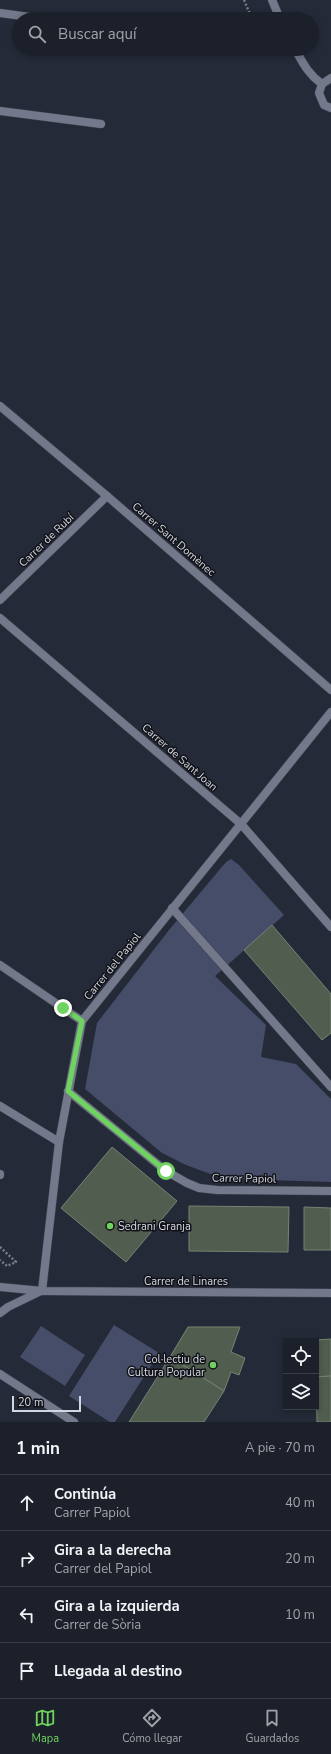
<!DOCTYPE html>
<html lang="es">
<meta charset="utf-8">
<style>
body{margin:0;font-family:"Nunito Sans",sans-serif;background:#252832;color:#f1f3f6}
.controls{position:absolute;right:12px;bottom:12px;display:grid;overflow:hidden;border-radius:0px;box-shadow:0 2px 6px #0003}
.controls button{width:36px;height:36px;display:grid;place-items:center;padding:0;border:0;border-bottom:1px solid #3a3e47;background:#1c202a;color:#f1f3f6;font:20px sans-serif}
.scale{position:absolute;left:12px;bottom:10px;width:69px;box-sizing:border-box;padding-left:4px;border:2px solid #d3d6e0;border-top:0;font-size:11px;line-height:14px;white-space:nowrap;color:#d3d6e0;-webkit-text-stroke:3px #111319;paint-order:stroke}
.stop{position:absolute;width:12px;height:12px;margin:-9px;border:3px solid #6fd35f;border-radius:50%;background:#fff}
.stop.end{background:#6fd35f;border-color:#fff;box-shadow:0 1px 4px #0008}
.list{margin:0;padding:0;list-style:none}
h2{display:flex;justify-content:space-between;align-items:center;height:52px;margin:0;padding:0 16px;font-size:17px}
h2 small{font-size:13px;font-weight:400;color:#a0a3a8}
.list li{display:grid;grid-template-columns:26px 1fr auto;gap:12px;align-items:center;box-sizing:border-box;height:56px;padding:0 16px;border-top:1px solid #3a3e47}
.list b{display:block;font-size:15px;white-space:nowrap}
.list p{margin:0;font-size:13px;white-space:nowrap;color:#a0a3a8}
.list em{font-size:13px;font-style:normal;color:#a0a3a8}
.icon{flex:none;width:22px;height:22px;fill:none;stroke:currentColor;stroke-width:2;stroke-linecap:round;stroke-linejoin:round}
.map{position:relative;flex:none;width:331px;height:1422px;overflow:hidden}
.search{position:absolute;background:#1c202a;box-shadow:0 2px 6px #0003;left:12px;right:12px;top:12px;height:44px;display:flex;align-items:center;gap:10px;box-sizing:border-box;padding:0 14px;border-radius:22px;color:#a0a3a8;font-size:15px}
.sheet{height:276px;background:#1c202a}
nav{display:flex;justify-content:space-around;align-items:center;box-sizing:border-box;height:56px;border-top:1px solid #3a3e47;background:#1c202a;font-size:11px;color:#a0a3a8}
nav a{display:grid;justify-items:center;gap:2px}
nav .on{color:#6fd35f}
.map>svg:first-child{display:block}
.green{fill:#454d68}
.building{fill:#515d4e;stroke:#768373}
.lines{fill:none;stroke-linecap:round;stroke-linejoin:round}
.service-casing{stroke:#424551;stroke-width:9}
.minor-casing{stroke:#424551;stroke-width:9}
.tertiary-casing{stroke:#424551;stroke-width:9}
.path{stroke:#797d89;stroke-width:2.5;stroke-dasharray:2 2;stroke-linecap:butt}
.service{stroke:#73788a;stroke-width:8}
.minor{stroke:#73788a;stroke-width:8}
.tertiary{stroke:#73788a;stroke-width:8}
.route{stroke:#6fd35f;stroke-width:5}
.poi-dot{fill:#6fd35f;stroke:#111319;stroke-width:1.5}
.labels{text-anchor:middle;stroke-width:3;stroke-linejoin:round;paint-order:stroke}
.street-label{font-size:11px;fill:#d3d6e0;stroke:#111319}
.poi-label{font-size:11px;fill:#d3d6e0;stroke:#111319;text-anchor:start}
</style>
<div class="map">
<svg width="331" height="1422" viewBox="0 0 331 1422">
<rect width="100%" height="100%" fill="#252a38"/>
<!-- green -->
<g class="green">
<polygon points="231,859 239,865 284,915 215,976 266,1025 261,1057 296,1064 331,1099 331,1182 237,1179 216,1176 186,1165 162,1153 85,1089 97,1023 169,930 226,862"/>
<polygon points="114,1325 159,1353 115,1422 110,1422 69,1396"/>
<polygon points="41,1326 85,1355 65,1386 20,1357"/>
</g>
<!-- building -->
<g class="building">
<polygon points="272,925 331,994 331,1033 322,1040 244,950"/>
<polygon points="112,1147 177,1201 126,1262 61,1208"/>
<polygon points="189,1206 289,1207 288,1252 189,1251"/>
<polygon points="304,1207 331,1208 331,1250 304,1250"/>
<polygon points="188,1327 240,1327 231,1352 245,1358 239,1375 231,1372 224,1391 170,1357"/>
<polygon points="331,1339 331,1376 316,1377 316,1341 315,1340"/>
<polygon points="170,1357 224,1391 204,1422 129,1422"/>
<polygon points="331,1376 331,1422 317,1422 316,1377"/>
</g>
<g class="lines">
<defs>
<g id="service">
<polyline points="0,13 44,19"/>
<polyline points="0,111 101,124"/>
<polyline points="0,1174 0,1175"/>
</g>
<g id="minor">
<polyline points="272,0 280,19"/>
<path d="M295,49C303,63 308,74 322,84"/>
<polyline points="331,78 322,84 319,93 324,105 331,108"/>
<polyline points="0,406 107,496 331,690"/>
<polyline points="0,600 107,496"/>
<polyline points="0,618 241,824 331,927"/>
<polyline points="172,908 331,1087"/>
<polyline points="0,965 82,1021"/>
<polyline points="68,1091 166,1171 187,1183 199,1188 217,1190 331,1191"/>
<polyline points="0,1106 59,1142"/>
<polyline points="42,1291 59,1142 82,1021 331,712"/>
<polyline points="0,1374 74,1422"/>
</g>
<g id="tertiary">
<polyline points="0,1287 42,1291 331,1293"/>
<polyline points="0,1313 8,1307 41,1291"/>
</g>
</defs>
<!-- service casing -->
<use href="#service" class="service-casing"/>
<!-- minor casing -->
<use href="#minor" class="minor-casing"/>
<!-- tertiary casing -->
<use href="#tertiary" class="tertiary-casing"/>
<!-- path -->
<g class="path">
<polyline points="244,0 252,19"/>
<polyline points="0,1247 16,1262 7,1266 0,1260"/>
</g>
<!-- service -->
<use href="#service" class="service"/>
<!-- minor -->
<use href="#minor" class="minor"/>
<!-- tertiary -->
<use href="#tertiary" class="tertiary"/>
</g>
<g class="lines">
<!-- route -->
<polyline class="route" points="63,1008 82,1021 68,1091 166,1171"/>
</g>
<!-- markers -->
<g class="poi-dot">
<circle cx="110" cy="1226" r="4"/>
<circle cx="213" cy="1365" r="4"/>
</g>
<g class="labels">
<!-- street labels -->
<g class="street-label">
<text transform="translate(174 539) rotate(41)" y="4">Carrer Sant Domènec</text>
<text transform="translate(46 540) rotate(-44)" y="4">Carrer de Rubí</text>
<text transform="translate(180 757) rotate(41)" y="4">Carrer de Sant Joan</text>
<text transform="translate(112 966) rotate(-51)" y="4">Carrer del Papiol</text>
<text transform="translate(244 1178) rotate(1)" y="4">Carrer Papiol</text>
<text x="186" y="1285">Carrer de Linares</text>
</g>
<!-- poi labels -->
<g class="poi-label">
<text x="118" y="1230">Sedrani Granja</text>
<text x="205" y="1363" text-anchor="end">Col·lectiu de<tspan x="205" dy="13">Cultura Popular</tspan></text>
</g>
</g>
</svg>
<div class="controls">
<button><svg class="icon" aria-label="locate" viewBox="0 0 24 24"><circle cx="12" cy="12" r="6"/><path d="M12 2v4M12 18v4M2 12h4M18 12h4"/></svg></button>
<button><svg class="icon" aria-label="layers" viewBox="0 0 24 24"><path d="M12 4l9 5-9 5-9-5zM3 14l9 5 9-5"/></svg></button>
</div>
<div class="scale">20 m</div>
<div class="stop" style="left:166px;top:1171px"></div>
<div class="stop end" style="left:63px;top:1008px"></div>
<div class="search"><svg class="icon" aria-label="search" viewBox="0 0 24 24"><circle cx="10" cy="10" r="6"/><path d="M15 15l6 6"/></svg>Buscar aquí</div>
</div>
<section class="sheet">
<h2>1 min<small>A pie · 70 m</small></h2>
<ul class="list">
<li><svg class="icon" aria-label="ahead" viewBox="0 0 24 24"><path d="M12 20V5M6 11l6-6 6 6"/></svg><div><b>Continúa</b><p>Carrer Papiol</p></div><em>40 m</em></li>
<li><svg class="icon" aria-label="right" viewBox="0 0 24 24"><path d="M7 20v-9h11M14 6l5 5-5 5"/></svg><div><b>Gira a la derecha</b><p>Carrer del Papiol</p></div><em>20 m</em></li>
<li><svg class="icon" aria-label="left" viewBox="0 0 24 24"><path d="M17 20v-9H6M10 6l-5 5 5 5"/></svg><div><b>Gira a la izquierda</b><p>Carrer de Sòria</p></div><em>10 m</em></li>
<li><svg class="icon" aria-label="arrive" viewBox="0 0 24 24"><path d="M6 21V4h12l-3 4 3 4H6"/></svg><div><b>Llegada al destino</b></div></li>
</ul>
</section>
<nav>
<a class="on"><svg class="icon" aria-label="map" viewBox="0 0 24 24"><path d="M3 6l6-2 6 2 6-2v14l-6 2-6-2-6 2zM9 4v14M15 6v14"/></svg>Mapa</a>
<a><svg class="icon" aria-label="directions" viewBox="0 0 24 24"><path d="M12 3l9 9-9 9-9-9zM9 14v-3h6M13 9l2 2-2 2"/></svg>Cómo llegar</a>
<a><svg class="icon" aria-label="saved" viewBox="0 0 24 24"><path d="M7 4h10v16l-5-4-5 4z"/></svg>Guardados</a>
</nav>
